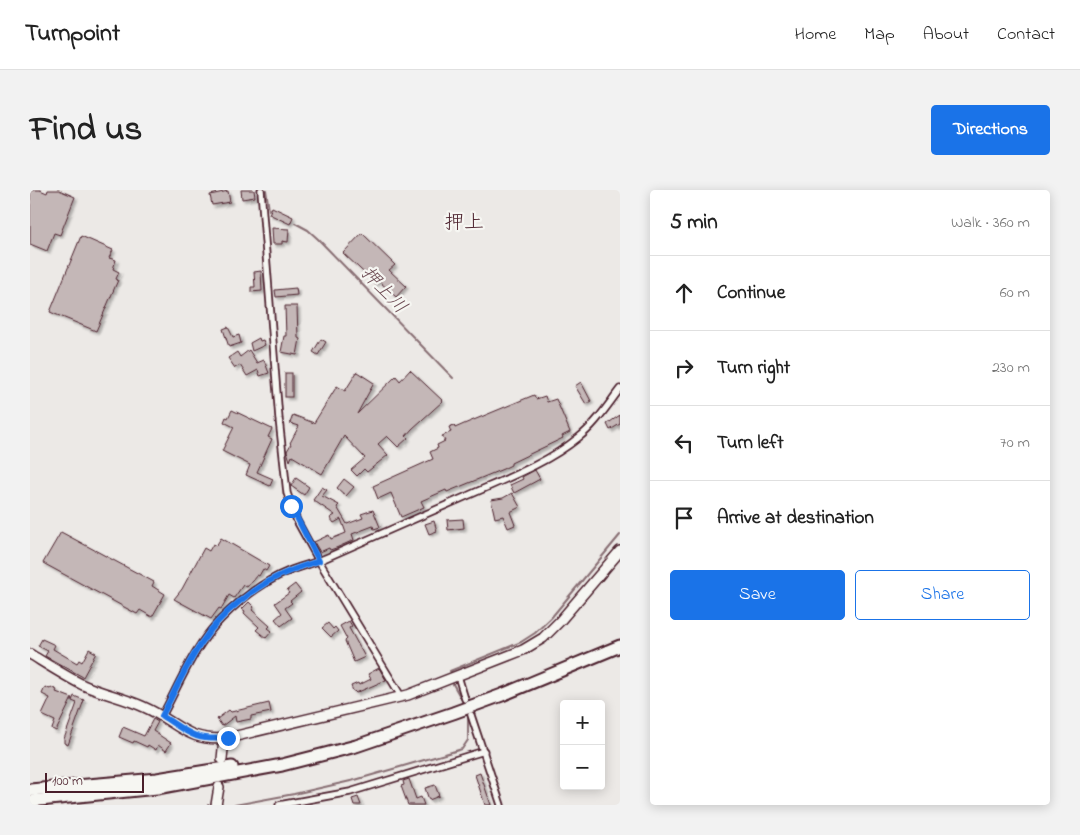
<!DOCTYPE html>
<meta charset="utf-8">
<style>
body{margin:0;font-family:"Indie Flower","Klee One",sans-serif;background:#f2f2f2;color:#222}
.controls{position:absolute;right:15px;bottom:15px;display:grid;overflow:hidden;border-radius:5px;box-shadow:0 2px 12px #0003}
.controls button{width:45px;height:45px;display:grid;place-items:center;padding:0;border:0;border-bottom:1px solid #e0e0e0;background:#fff;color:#222;font:25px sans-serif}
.scale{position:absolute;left:15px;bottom:12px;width:99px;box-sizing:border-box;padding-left:5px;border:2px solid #4a1f2b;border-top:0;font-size:14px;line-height:18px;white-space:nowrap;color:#4a1f2b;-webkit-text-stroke:4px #f6f6f2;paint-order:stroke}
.stop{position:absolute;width:15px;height:15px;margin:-11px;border:4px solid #1a73e8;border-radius:50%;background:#fff}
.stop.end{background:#1a73e8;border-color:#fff;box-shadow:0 1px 5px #0008}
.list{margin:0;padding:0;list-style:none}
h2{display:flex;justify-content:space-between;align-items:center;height:65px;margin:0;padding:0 20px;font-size:21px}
h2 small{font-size:16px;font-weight:400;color:#767676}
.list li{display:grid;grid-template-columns:32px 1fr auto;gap:15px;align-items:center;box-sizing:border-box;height:75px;padding:0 20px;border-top:1px solid #e0e0e0}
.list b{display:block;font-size:19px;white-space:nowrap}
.list em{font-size:16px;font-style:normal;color:#767676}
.actions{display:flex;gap:10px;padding:15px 20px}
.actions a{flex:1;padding:11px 0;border:1px solid #1a73e8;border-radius:5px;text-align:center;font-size:18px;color:#1a73e8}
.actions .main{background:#1a73e8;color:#fff}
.icon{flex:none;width:28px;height:28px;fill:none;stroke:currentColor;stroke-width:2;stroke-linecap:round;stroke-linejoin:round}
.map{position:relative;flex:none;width:590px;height:615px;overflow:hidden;border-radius:5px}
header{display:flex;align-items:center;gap:30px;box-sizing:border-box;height:70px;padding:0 25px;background:#fff;border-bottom:1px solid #e0e0e0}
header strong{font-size:24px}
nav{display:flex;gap:28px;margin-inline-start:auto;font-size:18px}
.intro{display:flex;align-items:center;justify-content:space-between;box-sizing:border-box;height:120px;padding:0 30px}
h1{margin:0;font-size:35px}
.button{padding:12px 22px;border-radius:5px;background:#1a73e8;color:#fff;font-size:18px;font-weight:700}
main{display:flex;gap:30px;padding:0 30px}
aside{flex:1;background:#fff;border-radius:5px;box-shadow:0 2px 12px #0003}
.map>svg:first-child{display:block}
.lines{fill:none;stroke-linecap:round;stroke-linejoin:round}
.stream{stroke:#886e73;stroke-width:2}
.building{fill:#c4b7b7;stroke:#4a1f2b;filter:url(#shadow)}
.street-casing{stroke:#4a1f2b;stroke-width:9}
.secondary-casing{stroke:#4a1f2b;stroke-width:12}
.highway-casing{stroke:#4a1f2b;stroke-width:15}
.street{stroke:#f6f6f2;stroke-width:5.5}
.secondary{stroke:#f6f6f2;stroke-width:9}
.highway{stroke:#f6f6f2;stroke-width:11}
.route{stroke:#1a73e8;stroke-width:6}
.labels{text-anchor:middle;stroke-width:4.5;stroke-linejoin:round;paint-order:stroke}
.water-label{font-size:19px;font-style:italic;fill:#6e4d55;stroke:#f6f6f2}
.quarter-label{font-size:20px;fill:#4a1f2b;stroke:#f6f6f2}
</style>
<header>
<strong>Turnpoint</strong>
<nav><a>Home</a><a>Map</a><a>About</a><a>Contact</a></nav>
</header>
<div class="intro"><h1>Find us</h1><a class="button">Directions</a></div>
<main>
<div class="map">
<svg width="590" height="615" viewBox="0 0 590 615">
<defs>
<filter id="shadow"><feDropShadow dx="2.5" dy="2.5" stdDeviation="1" flood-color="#0004"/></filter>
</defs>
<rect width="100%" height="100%" fill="#ece9e6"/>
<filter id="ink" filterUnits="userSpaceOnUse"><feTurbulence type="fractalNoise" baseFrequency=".02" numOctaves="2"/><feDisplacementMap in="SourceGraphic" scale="10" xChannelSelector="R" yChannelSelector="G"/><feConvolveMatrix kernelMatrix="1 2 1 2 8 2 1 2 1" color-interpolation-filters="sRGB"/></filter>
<g filter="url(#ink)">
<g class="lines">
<!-- stream -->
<g class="stream">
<polyline points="236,0 239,20"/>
<polyline points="265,33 278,40 288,49 423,188"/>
<polyline points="421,482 420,481 491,452 505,443 521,428 590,345"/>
<polyline points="423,494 433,512"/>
<polyline points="178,615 179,615"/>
<polyline points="205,615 264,604 325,590 432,559 438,550 438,525"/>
</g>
</g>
<!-- building -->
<g class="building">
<polygon points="0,0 10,0 17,3 18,0 29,0 45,7 30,45 24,43 17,61 0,54"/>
<polygon points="211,0 224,0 225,7 212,9"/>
<polygon points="198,1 200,12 182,15 180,5"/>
<polygon points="242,17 263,27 260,34 239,24"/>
<polygon points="242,38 259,39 258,52 252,51 252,54 243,54"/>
<polygon points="332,43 365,75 359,80 376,96 366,107 349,91 346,94 313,63"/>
<polygon points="51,46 83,60 79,68 86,70 83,79 89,82 86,89 88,90 66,141 20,122"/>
<polygon points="231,81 232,101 221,102 221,97 225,97 224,82"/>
<polygon points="266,98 267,105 246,107 245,100"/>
<polygon points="255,116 267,116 268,148 270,149 267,165 251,162 254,146 256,146"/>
<polygon points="198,137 203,147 209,145 211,153 199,157 193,139"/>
<polygon points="229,148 230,151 233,150 235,155 222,161 220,153"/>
<polygon points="291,149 296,152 288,165 283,162"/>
<polygon points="219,160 227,173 234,170 239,183 230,186 228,180 217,186 210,175 205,178 198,168 207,162 210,167"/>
<polygon points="380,180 413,211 382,239 376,246 378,248 368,257 357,246 348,254 358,265 337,282 334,279 327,286 321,280 335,268 314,246 292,284 262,266 260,271 257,261 261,254 260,253 269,236 260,233 263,225 284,233 307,196 315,201 327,182 344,193 327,224 366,186 370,191"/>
<rect x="255" y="183" width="7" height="24"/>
<polygon points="551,192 561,211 556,214 545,196"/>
<polygon points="504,205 506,209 515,206 517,212 526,209 540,242 532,246 533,248 481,273 481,275 473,279 417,302 416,300 391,311 394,317 371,327 361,303 348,309 343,296 403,269 400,262 408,258 407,255 415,251 412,246 421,242 419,237 424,235 425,238 434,234"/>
<polygon points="202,220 242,239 238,247 242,249 227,282 243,289 240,296 216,285 220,275 192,261 204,237 194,232 196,227 198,228"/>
<polygon points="590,225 590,234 580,240 577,234"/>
<polygon points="505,280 510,289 484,303 480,295 493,289 492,287"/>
<polygon points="266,288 279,297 274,305 261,296"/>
<polygon points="314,289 324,297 316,306 307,298"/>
<polygon points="292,297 297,300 292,306 309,315 307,317 317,334 333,328 331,324 343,320 350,337 344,339 343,336 322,344 324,350 306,358 300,360 299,358 290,362 284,352 299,345 301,349 316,343 311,329 304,333 300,328 305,325 283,310"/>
<polygon points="482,303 490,317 480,322 485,335 478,338 473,326 465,328 461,310 473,308"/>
<polygon points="433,329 434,338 418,340 417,330"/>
<polygon points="404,331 407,341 399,344 395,334"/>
<polygon points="31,342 124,392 122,396 135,404 122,427 110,420 107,424 13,373"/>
<polygon points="191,348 239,376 236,381 233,379 229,386 227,385 217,397 213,395 204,408 199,405 191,419 189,418 181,429 144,409 152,399 174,358 179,361 183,354 186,356"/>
<polygon points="265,394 271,402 260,411 262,413 255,418 262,428 251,436 245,429 252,423 245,413 259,403 257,400"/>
<polygon points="219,412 224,417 222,420 240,436 238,438 242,441 236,448 226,440 229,437 214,423 215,421 212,419"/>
<polygon points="319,431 322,436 319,438 335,467 324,472 315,451 317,449 310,436"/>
<polygon points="298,433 303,439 305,437 308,441 301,447 292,438"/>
<polygon points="12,449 25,455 23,459 47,473 49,470 52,472 59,459 66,463 53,487 15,466 18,461 8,456"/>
<polygon points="349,478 356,490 326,503 324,501 323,501 321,496 328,493 329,495 341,489 338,484"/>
<polygon points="15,497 20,499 21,497 27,500 26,502 42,508 26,541 22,539 25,531 12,525 20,508 12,504"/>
<polygon points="44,506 54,510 38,555 34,553 34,549 47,513 42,511"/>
<polygon points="239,513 241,522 221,526 221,529 206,532 205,526 192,536 187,529 199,520 201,522"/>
<polygon points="123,529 128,532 123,541 141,553 136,561 128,555 126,560 118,555 117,557 104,551 103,553 89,547 93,537 114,546"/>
<polygon points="450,583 461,615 455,615 445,585"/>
<polygon points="379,589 386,609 391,607 394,615 378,615 371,596 374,595 373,591"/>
<polygon points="405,595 409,606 399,610 395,598"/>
<polygon points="328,607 331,615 324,615 322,609"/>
</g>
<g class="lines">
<defs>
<g id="street">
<polyline points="231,0 249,229 257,303 267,331 289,371 371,506"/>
<polyline points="428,486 435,509"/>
<polyline points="441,525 471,615"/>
<path d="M132,526C150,493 164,456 191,429C210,410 234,391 259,381C272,376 285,373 298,367C344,347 391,326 437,306C475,289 516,274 548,248C565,235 577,216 590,199"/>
<polyline points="249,615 320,602 454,561"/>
</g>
<g id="secondary">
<path d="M0,464C18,475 35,486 53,495C73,504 95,508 114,517C148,532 157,553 198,548L378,505L493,460L513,448L530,431L590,361"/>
<polyline points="192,569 194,549"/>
<polyline points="186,615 189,597"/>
</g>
<g id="highway">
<polyline points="0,600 127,589 202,577"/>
<polyline points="0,611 127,598 252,575 326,556 423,523 472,505 590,456"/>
</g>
</defs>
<!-- street casing -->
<use href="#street" class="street-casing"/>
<!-- secondary casing -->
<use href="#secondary" class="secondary-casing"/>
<!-- highway casing -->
<use href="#highway" class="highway-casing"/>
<!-- street -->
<use href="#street" class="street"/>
<!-- secondary -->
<use href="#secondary" class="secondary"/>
<!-- highway -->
<use href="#highway" class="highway"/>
</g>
</g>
<g class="lines" filter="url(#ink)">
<!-- route -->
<path class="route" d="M198,548C164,551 159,543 132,526C145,501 156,475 172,452C190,424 228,393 260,381C269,377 279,374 289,371L261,316"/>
</g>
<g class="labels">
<!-- water labels -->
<g class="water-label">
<text transform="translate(355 99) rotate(46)" y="7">押上川</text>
</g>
<!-- quarter labels -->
<g class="quarter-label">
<text x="434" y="38">押上</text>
</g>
</g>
</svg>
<div class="controls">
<button>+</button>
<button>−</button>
</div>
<div class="scale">100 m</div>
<div class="stop" style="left:261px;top:316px"></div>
<div class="stop end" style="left:198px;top:548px"></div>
</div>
<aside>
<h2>5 min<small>Walk · 360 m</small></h2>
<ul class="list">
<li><svg class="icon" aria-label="ahead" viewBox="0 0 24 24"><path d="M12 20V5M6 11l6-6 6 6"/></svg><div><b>Continue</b></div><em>60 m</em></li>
<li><svg class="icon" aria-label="right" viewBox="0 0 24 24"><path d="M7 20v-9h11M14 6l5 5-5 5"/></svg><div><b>Turn right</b></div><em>230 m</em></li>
<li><svg class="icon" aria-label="left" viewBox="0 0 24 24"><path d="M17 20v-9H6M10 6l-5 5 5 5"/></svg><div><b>Turn left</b></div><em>70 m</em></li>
<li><svg class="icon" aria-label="arrive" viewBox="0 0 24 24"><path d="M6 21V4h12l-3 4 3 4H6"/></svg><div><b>Arrive at destination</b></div></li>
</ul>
<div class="actions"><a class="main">Save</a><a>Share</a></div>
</aside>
</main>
